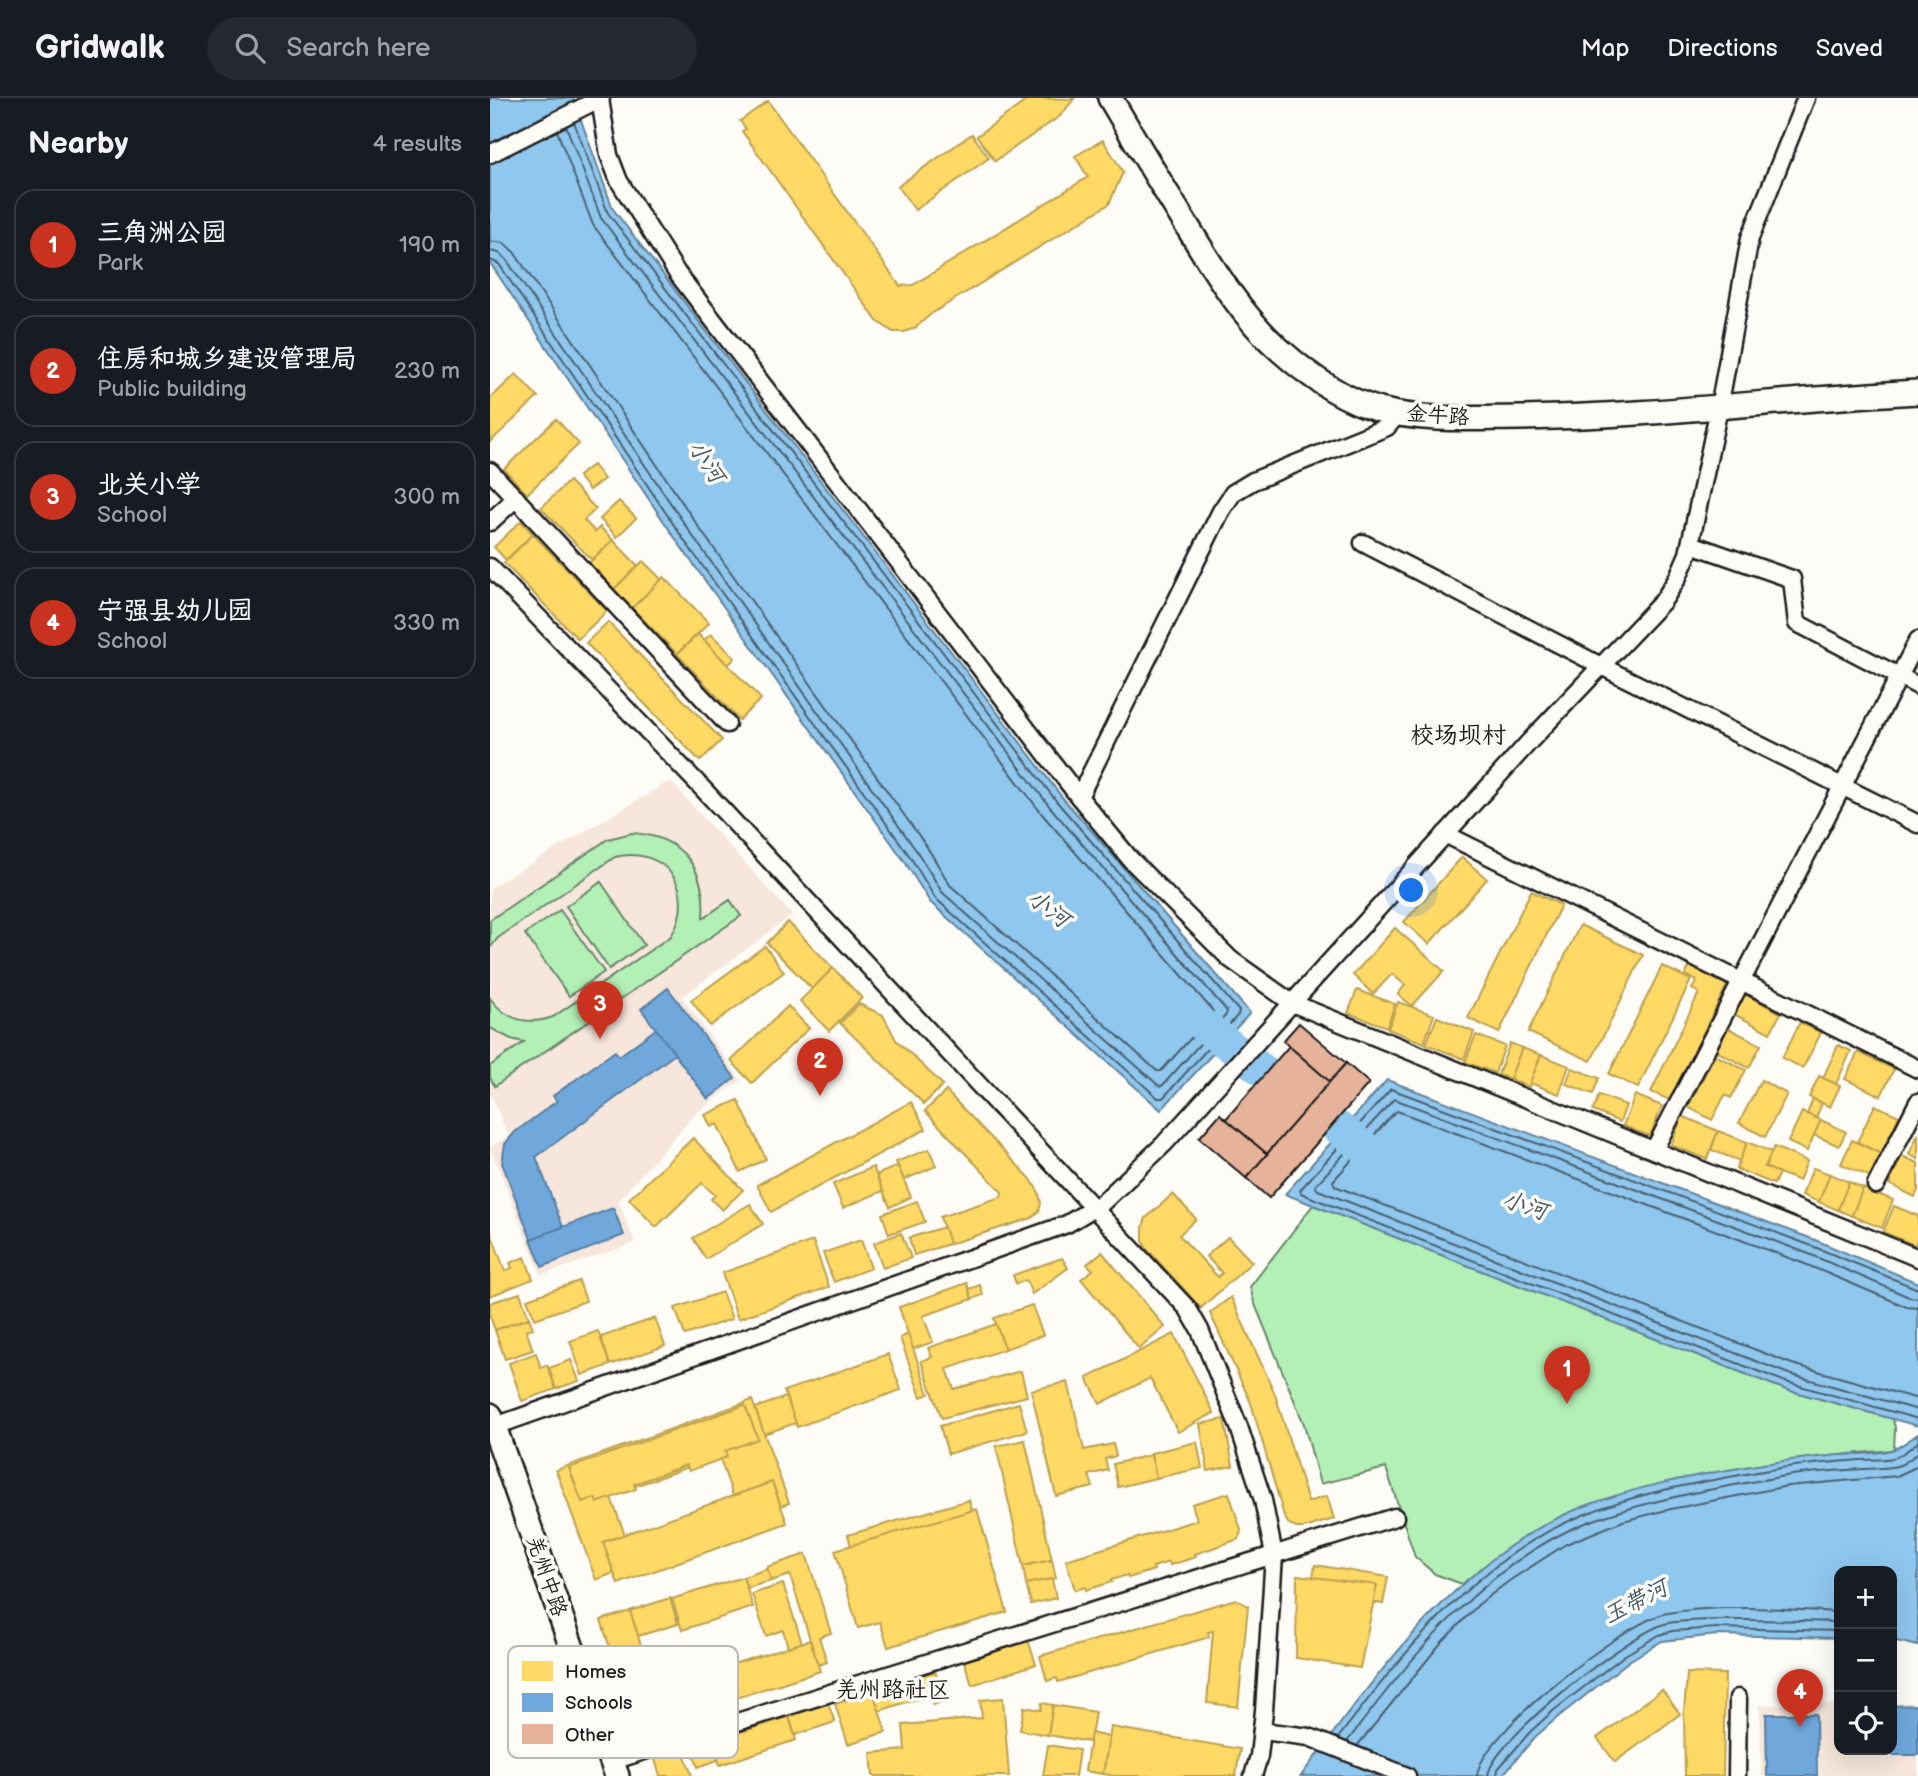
<!DOCTYPE html>
<meta charset="utf-8">
<style>
body{margin:0;font-family:"Balsamiq Sans","LXGW WenKai TC",sans-serif;background:#242831;color:#f1f3f6}
.controls{position:absolute;right:21px;bottom:21px;display:grid;overflow:hidden;border-radius:14px;box-shadow:0 7px 28px #0002}
.controls button{width:63px;height:63px;display:grid;place-items:center;padding:0;border:0;border-bottom:2px solid #363941;background:#171b24;color:#f1f3f6;font:35px sans-serif}
.you{position:absolute;left:922px;top:793px;width:24px;height:24px;margin:-18px;border:5px solid #fff;border-radius:50%;background:#1a73e8;box-shadow:0 0 0 10px #1a73e833}
.badge{display:grid;place-items:center;width:46px;height:46px;border-radius:50%;background:#c8321e;color:#fff;font-size:23px;font-weight:700}
.pin{position:absolute;translate:-50% -58px;filter:drop-shadow(0 2px 4px #0008)}
.pin::after{content:'';position:absolute;top:37px;width:24px;height:21px;background:inherit;clip-path:polygon(0 0,100% 0,50% 100%)}
.list{margin:0;padding:0;list-style:none}
h2{display:flex;justify-content:space-between;align-items:center;height:91px;margin:0;padding:0 28px;font-size:30px}
h2 small{font-size:23px;font-weight:400;color:#9ea1a6}
.list li{display:grid;grid-template-columns:46px 1fr auto;gap:21px;align-items:center;box-sizing:border-box;height:112px;margin:0 14px 14px;padding:0 14px;border:2px solid #363941;border-radius:21px}
.list b{display:block;font-size:26px;white-space:nowrap}
.list p{margin:0;font-size:23px;white-space:nowrap;color:#9ea1a6}
.list em{font-size:23px;font-style:normal;color:#9ea1a6}
.icon{flex:none;width:38px;height:38px;fill:none;stroke:currentColor;stroke-width:2;stroke-linecap:round;stroke-linejoin:round}
.map{position:relative;flex:none;width:1428px;height:1678px;overflow:hidden}
header{display:flex;align-items:center;gap:42px;box-sizing:border-box;height:98px;padding:0 35px;background:#171b24;border-bottom:2px solid #363941}
header strong{font-size:33px}
nav{display:flex;gap:38px;margin-inline-start:auto;font-size:24px}
.search{width:490px;height:63px;background:#242831;display:flex;align-items:center;gap:18px;box-sizing:border-box;padding:0 24px;border-radius:38px;color:#9ea1a6;font-size:26px}
main{display:flex}
aside{flex:1;background:#171b24}
.map>svg:first-child{display:block}
.built{fill:#f6e6db}
.green{fill:#b3f0b6;stroke:#688669;stroke-width:2}
.water{fill:#90c7ee;stroke:#62839a;stroke-width:2}
.homes{fill:#ffd966;stroke:#bba050;stroke-width:2}
.schools{fill:#6fa8dc;stroke:#567ea2;stroke-width:2}
.lines{fill:none;stroke-linecap:round;stroke-linejoin:round}
.shore{stroke:#4a6070;stroke-width:2}
.river{stroke:#90c7ee;stroke-width:33}
.building{fill:#e7b29a;stroke:#1c1c1c;stroke-width:2}
.street-casing{stroke:#1c1c1c;stroke-width:21}
.secondary-casing{stroke:#1c1c1c;stroke-width:28}
.street{stroke:#fdfcf7;stroke-width:16}
.secondary{stroke:#fdfcf7;stroke-width:23}
.labels{text-anchor:middle;stroke-width:7;stroke-linejoin:round;paint-order:stroke}
.street-label{font-size:21px;fill:#1c1c1c;stroke:#fdfcf7}
.water-label{font-size:23px;font-style:italic;fill:#455866;stroke:#fdfcf7}
.neighbourhood-label{font-size:23px;fill:#1c1c1c;stroke:#fdfcf7}
.quarter-label{font-size:24px;fill:#1c1c1c;stroke:#fdfcf7}
.key{fill:#fdfcf7;stroke:#bab9b5;stroke-width:2}
.key-label{font-size:19px;fill:#1c1c1c}
</style>
<header>
<strong>Gridwalk</strong>
<div class="search"><svg class="icon" aria-label="search" viewBox="0 0 24 24"><circle cx="10" cy="10" r="6"/><path d="M15 15l6 6"/></svg>Search here</div>
<nav><a>Map</a><a>Directions</a><a>Saved</a></nav>
</header>
<main>
<aside>
<h2>Nearby<small>4 results</small></h2>
<ul class="list">
<li><span class="badge">1</span><div><b>三角洲公园</b><p>Park</p></div><em>190 m</em></li>
<li><span class="badge">2</span><div><b>住房和城乡建设管理局</b><p>Public building</p></div><em>230 m</em></li>
<li><span class="badge">3</span><div><b>北关小学</b><p>School</p></div><em>300 m</em></li>
<li><span class="badge">4</span><div><b>宁强县幼儿园</b><p>School</p></div><em>330 m</em></li>
</ul>
</aside>
<div class="map">
<svg width="1428" height="1678" viewBox="0 0 1428 1678">
<rect width="100%" height="100%" fill="#fdfcf7"/>
<filter id="ink" filterUnits="userSpaceOnUse"><feTurbulence type="fractalNoise" baseFrequency=".0143" numOctaves="2"/><feDisplacementMap in="SourceGraphic" scale="14" xChannelSelector="R" yChannelSelector="G"/><feConvolveMatrix kernelMatrix="1 2 1 2 8 2 1 2 1" color-interpolation-filters="sRGB"/></filter>
<g filter="url(#ink)">
<!-- built -->
<g class="built">
<polygon points="180,683 302,817 192,899 251,982 206,1015 128,1103 145,1145 51,1177 0,1049 19,1038 0,995 0,790"/>
<polygon points="1402,1605 1428,1605 1428,1678 1271,1678 1270,1607 1349,1606 1349,1652 1402,1652"/>
</g>
<!-- green -->
<g class="green">
<path d="M142,735C192,738 217,771 213,820L240,802L251,818L5,988L0,980V968L34,944L21,941L0,930V900C16,922 38,928 63,919L181,838C208,794 177,747 125,759L8,840L0,850V822L118,741Z"/>
<polygon points="111,784 154,847 119,871 76,808"/>
<polygon points="70,812 114,874 79,898 35,836"/>
<path d="M823,1107L1294,1291L1403,1321L1405,1330L1404,1352C1321,1359 1241,1368 1161,1389C1136,1395 1112,1401 1089,1411C1046,1429 1009,1458 972,1486L945,1476L925,1459L896,1370L830,1386L814,1326L764,1204L760,1189Z"/>
</g>
<!-- water -->
<g class="water">
<polygon points="0,0 83,0 123,111 572,699 760,915 671,1012 440,804 415,764 189,446 0,165"/>
<polygon points="897,982 1325,1142 1428,1185 1428,1328 1294,1291 795,1096"/>
<path d="M1428,1336V1548L1402,1542V1473H1349V1540L1227,1537L1172,1543L1139,1563L1068,1619L1045,1639L1012,1678H811C886,1578 970,1458 1090,1410C1141,1390 1196,1379 1249,1370C1282,1364 1315,1360 1349,1357C1366,1356 1385,1356 1401,1352C1410,1350 1420,1341 1428,1336Z"/>
</g>
<!-- homes -->
<g class="homes">
<polygon points="540,0 584,1 570,18 505,63 487,38"/>
<polygon points="278,3 410,188 423,187 598,79 585,58 613,42 633,74 619,106 441,216 425,230 414,234 403,234 387,223 252,33 256,31 250,23"/>
<polygon points="482,36 499,60 425,112 408,88"/>
<polygon points="26,276 48,299 0,344 0,301"/>
<polygon points="66,321 89,346 37,396 14,371"/>
<polygon points="103,367 114,381 99,392 88,378"/>
<polygon points="79,383 106,411 94,422 105,434 110,429 123,442 102,462 51,410"/>
<polygon points="129,403 146,420 127,439 110,421"/>
<polygon points="31,423 43,436 16,462 4,449"/>
<polygon points="43,436 117,513 88,541 14,465"/>
<polygon points="123,442 148,468 124,491 99,465"/>
<polygon points="153,463 172,482 142,510 124,491"/>
<polygon points="174,479 219,525 187,556 142,510"/>
<polygon points="118,524 232,642 210,663 96,545"/>
<polygon points="208,536 271,601 249,622 187,556"/>
<polygon points="221,536 245,560 238,567 214,542"/>
<polygon points="972,759 997,781 939,846 914,824"/>
<polygon points="1041,793 1071,807 1009,935 978,920"/>
<polygon points="298,824 343,870 322,891 277,845"/>
<polygon points="1090,827 1153,857 1101,963 1038,934"/>
<polygon points="905,830 954,873 922,908 908,896 915,887 902,876 883,896 863,877"/>
<polygon points="275,848 294,874 220,928 201,902"/>
<polygon points="1172,868 1201,882 1148,990 1119,976"/>
<polygon points="1200,868 1237,887 1180,1002 1161,994 1209,895 1202,891 1207,883 1195,877"/>
<polygon points="343,870 372,900 339,933 310,903"/>
<polygon points="867,892 905,906 897,929 858,915"/>
<polygon points="1254,896 1291,915 1280,935 1244,916"/>
<polygon points="908,904 944,917 934,945 898,931"/>
<polygon points="369,906 393,917 406,942 453,987 434,1006 350,925"/>
<polygon points="298,908 319,930 262,985 241,963"/>
<polygon points="947,919 984,934 974,961 936,946"/>
<polygon points="1310,924 1331,935 1313,970 1292,960"/>
<polygon points="1238,930 1271,947 1259,970 1226,953"/>
<polygon points="986,937 1015,948 1005,975 975,964"/>
<polygon points="1020,945 1032,950 1020,981 1008,977"/>
<polygon points="1348,947 1361,953 1346,986 1333,980"/>
<polygon points="1032,950 1051,957 1039,989 1020,981"/>
<polygon points="1368,954 1404,971 1391,998 1355,981"/>
<polygon points="1051,957 1079,968 1069,996 1040,985"/>
<polygon points="1225,957 1256,972 1241,1000 1235,997 1222,1022 1198,1009"/>
<polygon points="1082,970 1109,980 1103,996 1076,986"/>
<polygon points="1329,978 1350,988 1340,1009 1319,999"/>
<polygon points="1271,982 1297,996 1275,1039 1249,1025"/>
<polygon points="456,993 540,1080 548,1093 551,1105 549,1113 542,1120 459,1146 450,1119 511,1099 512,1094 435,1013"/>
<polygon points="1109,997 1136,1007 1130,1024 1103,1013"/>
<polygon points="1145,997 1172,1008 1160,1038 1133,1028"/>
<polygon points="1323,1001 1332,1005 1326,1020 1317,1016"/>
<polygon points="248,1002 276,1061 250,1074 227,1026 221,1029 215,1017"/>
<polygon points="421,1004 436,1031 281,1114 267,1087"/>
<polygon points="1385,1007 1409,1018 1391,1056 1367,1044"/>
<polygon points="1312,1014 1331,1022 1317,1053 1298,1044"/>
<polygon points="1192,1018 1228,1033 1217,1061 1181,1047"/>
<polygon points="1331,1022 1356,1034 1349,1048 1324,1037"/>
<polygon points="1228,1033 1257,1044 1250,1063 1221,1052"/>
<polygon points="1428,1036 1428,1061 1419,1056"/>
<polygon points="203,1040 253,1092 232,1112 221,1101 225,1097 212,1085 166,1129 139,1101"/>
<polygon points="1362,1042 1391,1056 1381,1079 1351,1066"/>
<polygon points="1257,1044 1282,1054 1275,1069 1289,1075 1284,1086 1246,1071"/>
<polygon points="1284,1049 1317,1063 1309,1083 1275,1069"/>
<polygon points="439,1051 446,1068 414,1082 406,1064"/>
<polygon points="1412,1058 1428,1065 1428,1092 1425,1099 1399,1086"/>
<polygon points="408,1068 421,1099 400,1109 386,1077"/>
<polygon points="383,1069 393,1093 353,1110 343,1086"/>
<polygon points="1323,1070 1340,1076 1329,1104 1312,1097"/>
<polygon points="1340,1076 1359,1084 1348,1112 1329,1104"/>
<polygon points="1359,1084 1373,1090 1362,1118 1348,1112"/>
<polygon points="1373,1090 1403,1102 1392,1130 1362,1118"/>
<polygon points="683,1096 706,1121 689,1137 728,1179 732,1175 716,1158 738,1139 762,1164 711,1210 656,1150 653,1143 653,1129 656,1120"/>
<polygon points="427,1103 435,1124 399,1136 392,1116"/>
<polygon points="260,1106 273,1126 216,1161 203,1140"/>
<polygon points="1404,1108 1428,1118 1428,1139 1425,1147 1393,1134"/>
<polygon points="454,1129 459,1146 424,1157 419,1140"/>
<polygon points="0,1132 15,1173 22,1170 20,1165 35,1159 43,1181 0,1198"/>
<polygon points="411,1135 421,1160 393,1170 384,1145"/>
<polygon points="371,1142 381,1170 344,1184 333,1155"/>
<polygon points="323,1143 339,1189 248,1221 232,1175"/>
<polygon points="612,1154 675,1229 649,1251 591,1181 603,1172 597,1166"/>
<polygon points="572,1160 578,1170 542,1196 536,1182 526,1186 523,1177"/>
<polygon points="89,1183 96,1203 45,1221 37,1201"/>
<polygon points="477,1185 482,1201 433,1218 443,1244 423,1251 409,1209"/>
<polygon points="490,1187 493,1197 482,1201 479,1191"/>
<polygon points="232,1194 242,1221 195,1237 185,1210"/>
<polygon points="30,1195 39,1220 5,1232 0,1218 0,1205"/>
<polygon points="741,1199 785,1296 818,1404 837,1398 844,1421 814,1430 806,1430 798,1425 794,1418 761,1305 720,1215"/>
<polygon points="542,1207 553,1237 515,1251 504,1220"/>
<polygon points="39,1220 43,1230 36,1232 43,1252 15,1261 5,1232"/>
<polygon points="165,1220 175,1248 120,1267 111,1239"/>
<polygon points="506,1226 515,1251 457,1271 464,1291 531,1273 537,1298 452,1320 431,1263 442,1259 438,1250"/>
<polygon points="108,1233 120,1267 92,1277 80,1243"/>
<polygon points="418,1236 439,1296 431,1299 410,1240"/>
<polygon points="684,1236 724,1315 688,1334 660,1280 610,1306 597,1280"/>
<polygon points="46,1255 51,1270 57,1267 66,1291 32,1303 19,1265"/>
<polygon points="398,1256 411,1292 307,1329 294,1293"/>
<polygon points="81,1262 89,1283 66,1291 59,1270"/>
<polygon points="578,1284 594,1352 623,1346 626,1358 615,1361 618,1372 599,1377 603,1389 566,1398 541,1292"/>
<polygon points="296,1299 306,1325 274,1336 265,1310"/>
<polygon points="262,1302 299,1405 291,1408 282,1384 243,1398 229,1358 120,1397 135,1437 113,1444 124,1475 106,1482 66,1372"/>
<polygon points="529,1305 537,1333 458,1356 450,1328"/>
<polygon points="255,1307 268,1341 235,1353 237,1359 199,1373 196,1367 144,1386 146,1391 107,1405 105,1400 92,1404 79,1370"/>
<polygon points="734,1321 743,1368 718,1373 710,1326"/>
<polygon points="535,1342 562,1462 533,1468 506,1348"/>
<polygon points="707,1344 712,1370 666,1380 661,1355"/>
<polygon points="661,1357 666,1380 628,1389 623,1366"/>
<polygon points="282,1384 297,1425 128,1486 113,1444"/>
<polygon points="739,1395 751,1432 749,1441 705,1456 706,1459 680,1467 679,1464 663,1469 664,1472 638,1480 637,1477 621,1482 622,1484 596,1492 596,1489 585,1492 576,1462 707,1422 702,1406"/>
<polygon points="479,1402 492,1445 370,1480 358,1437"/>
<polygon points="487,1411 517,1514 398,1549 390,1524 368,1530 345,1452"/>
<polygon points="316,1456 341,1535 329,1539 337,1564 328,1567 300,1477 281,1483 277,1469"/>
<polygon points="562,1462 566,1480 536,1486 533,1468"/>
<polygon points="825,1467 898,1479 893,1506 870,1502 868,1514 880,1517 874,1549 813,1537"/>
<polygon points="277,1471 281,1483 257,1490 253,1479"/>
<polygon points="807,1477 887,1487 870,1570 806,1560"/>
<polygon points="253,1479 263,1509 192,1532 182,1501"/>
<polygon points="562,1481 566,1500 541,1506 536,1486"/>
<polygon points="293,1486 312,1545 298,1549 293,1532 276,1538 262,1496"/>
<polygon points="180,1500 188,1526 148,1538 140,1513"/>
<polygon points="746,1501 758,1508 748,1609 717,1605 723,1533 718,1534 719,1539 568,1584 567,1580 557,1583 550,1558"/>
<polygon points="140,1513 165,1591 136,1600 111,1522"/>
<polygon points="320,1542 330,1573 158,1628 147,1596"/>
<polygon points="538,1542 546,1566 482,1587 474,1563"/>
<polygon points="445,1573 451,1593 389,1613 383,1594"/>
<polygon points="1197,1575 1235,1576 1233,1678 1195,1678 1194,1614"/>
<polygon points="1172,1592 1190,1616 1125,1664 1107,1640"/>
<polygon points="451,1593 454,1603 443,1607 439,1597"/>
<polygon points="383,1594 396,1634 358,1646 345,1606"/>
<polygon points="513,1600 519,1678 383,1678 381,1655 415,1652 413,1627 492,1620 490,1602"/>
<polygon points="338,1605 345,1624 305,1637 299,1619"/>
<polygon points="552,1605 563,1607 558,1637 530,1632 534,1609 551,1612"/>
<polygon points="563,1607 605,1614 600,1644 558,1637"/>
<polygon points="299,1619 306,1642 230,1667 222,1643"/>
<polygon points="621,1629 750,1651 746,1678 625,1678 613,1676"/>
<polygon points="601,1635 619,1639 613,1676 595,1673"/>
<polygon points="222,1643 228,1662 208,1669 201,1650"/>
<polygon points="558,1647 589,1652 585,1678 553,1678"/>
<polygon points="192,1649 202,1678 170,1678 164,1658"/>
</g>
<!-- schools -->
<g class="schools">
<polygon points="178,890 245,980 218,1001 151,911"/>
<polygon points="166,931 185,956 46,1059 73,1129 41,1141 12,1065 15,1046 25,1034 67,1003 63,998 125,953 129,958"/>
<polygon points="123,1110 134,1137 52,1169 41,1141"/>
<polygon points="1428,1607 1428,1657 1387,1657 1387,1652 1402,1652 1402,1608"/>
<polygon points="1276,1616 1326,1616 1327,1678 1277,1678"/>
</g>
<g class="lines">
<!-- shore -->
<g class="shore">
<polyline points="0,143 14,145 24,154 210,431 437,749 460,787 667,973 671,973 722,917 723,913 552,716 103,127 67,33"/>
<polyline points="0,153 9,155 16,161 202,437 428,755 452,794 668,987 672,988 736,917 737,913 560,709 111,120 76,28"/>
<polyline points="0,162 9,166 194,442 421,760 445,800 668,1000 673,1000 748,917 749,913 567,704 118,115 84,24"/>
<polyline points="1428,1191 1322,1148 901,991 810,1092 811,1095 825,1101 1296,1284 1428,1321"/>
<polyline points="1428,1200 1419,1199 1319,1156 904,1001 825,1088 828,1092 1299,1276 1428,1312"/>
<polyline points="1428,1210 1417,1209 1315,1166 907,1013 904,1015 843,1083 845,1088 1302,1266 1428,1301"/>
<path d="M848,1640C913,1555 990,1458 1093,1417C1152,1393 1217,1383 1279,1372C1309,1366 1339,1365 1369,1362C1380,1361 1395,1363 1406,1359C1414,1356 1421,1349 1428,1344"/>
<path d="M857,1644C919,1561 999,1462 1098,1424C1157,1402 1221,1391 1284,1380C1313,1374 1344,1373 1373,1371C1385,1370 1400,1371 1410,1367C1417,1364 1422,1359 1428,1355"/>
<polyline points="867,1648 951,1545 989,1506 1019,1483 1076,1446 1133,1423 1181,1411 1298,1388 1407,1378 1428,1368"/>
<path d="M987,1678C989,1637 1138,1521 1178,1515C1228,1506 1298,1511 1349,1514"/>
<path d="M998,1678C1000,1644 1143,1532 1178,1525C1202,1521 1228,1522 1253,1522C1285,1522 1317,1523 1349,1524"/>
<polyline points="1007,1678 1008,1671 1040,1634 1063,1613 1135,1557 1169,1537 1182,1533 1227,1530 1349,1533"/>
</g>
<!-- river -->
<polyline class="river" points="697,915 888,1060"/>
</g>
<!-- building -->
<g class="building">
<polygon points="809,925 856,965 840,984 793,943"/>
<polygon points="799,948 840,984 777,1056 736,1021"/>
<polygon points="856,965 879,985 779,1100 756,1080"/>
<polygon points="730,1016 777,1056 756,1080 709,1040"/>
</g>
<g class="lines">
<defs>
<g id="street">
<polyline points="110,1 119,57 129,83 187,175 589,699 641,762 740,861 802,905 1428,1160"/>
<polyline points="0,56 111,0"/>
<polyline points="0,373 237,626"/>
<polyline points="0,424 26,400"/>
<polyline points="873,445 1111,568 1428,726"/>
<polyline points="1201,446 1302,481 1307,525 1428,588"/>
<polyline points="0,469 214,692 698,1211 710,1232 749,1329 773,1402 784,1457 774,1613 769,1658 763,1678"/>
<polyline points="589,699 731,413 743,395 763,383 897,329 909,315"/>
<polyline points="955,736 1428,971"/>
<polyline points="1164,1052 1428,542"/>
<polyline points="1386,1087 1428,1004"/>
<polyline points="0,1330 577,1126 612,1105 674,1046 1040,643 1173,503 1187,481 1198,456 1229,310 1260,140 1316,0"/>
<polyline points="772,1633 819,1639 917,1678"/>
<polyline points="122,1663 905,1419"/>
<polyline points="1247,1678 1248,1600"/>
</g>
<g id="secondary">
<path d="M620,0C646,44 672,88 699,131C725,174 753,220 791,253C819,278 854,302 890,312C936,324 986,320 1032,320C1165,318 1296,301 1428,294"/>
<polyline points="0,1317 127,1678"/>
</g>
</defs>
<!-- street casing -->
<use href="#street" class="street-casing"/>
<!-- secondary casing -->
<use href="#secondary" class="secondary-casing"/>
<!-- street -->
<use href="#street" class="street"/>
<!-- secondary -->
<use href="#secondary" class="secondary"/>
</g>
</g>
<g class="labels">
<!-- street labels -->
<g class="street-label">
<text transform="translate(948 317) rotate(4)" y="7">金牛路</text>
<text transform="translate(57 1478) rotate(71)" y="7">羌州中路</text>
</g>
<!-- water labels -->
<g class="water-label">
<text transform="translate(217 363) rotate(56)" y="8">小河</text>
<text transform="translate(559 810) rotate(37)" y="8">小河</text>
<text transform="translate(1035 1107) rotate(18)" y="8">小河</text>
<text transform="translate(1145 1503) rotate(-27)" y="8">玉带河</text>
</g>
<!-- neighbourhood labels -->
<g class="neighbourhood-label">
<text x="403" y="1599">羌州路社区</text>
</g>
<!-- quarter labels -->
<g class="quarter-label">
<text x="968" y="645">校场坝村</text>
</g>
</g>
<!-- legend -->
<rect x="18" y="1548" width="230" height="112" rx="10" class="key"/>
<rect x="32" y="1563" width="31" height="20" fill="#ffd966"/>
<rect x="32" y="1595" width="31" height="19" fill="#6fa8dc"/>
<rect x="32" y="1626" width="31" height="20" fill="#e7b29a"/>
<g class="key-label">
<text x="75" y="1580">Homes</text>
<text x="75" y="1611">Schools</text>
<text x="75" y="1643">Other</text>
</g>
</svg>
<div class="controls">
<button>+</button>
<button>−</button>
<button><svg class="icon" aria-label="locate" viewBox="0 0 24 24"><circle cx="12" cy="12" r="6"/><path d="M12 2v4M12 18v4M2 12h4M18 12h4"/></svg></button>
</div>
<div class="you"></div>
<div class="pin badge" style="left:1077px;top:1306px">1</div>
<div class="pin badge" style="left:330px;top:998px">2</div>
<div class="pin badge" style="left:110px;top:941px">3</div>
<div class="pin badge" style="left:1310px;top:1629px">4</div>
</div>
</main>
